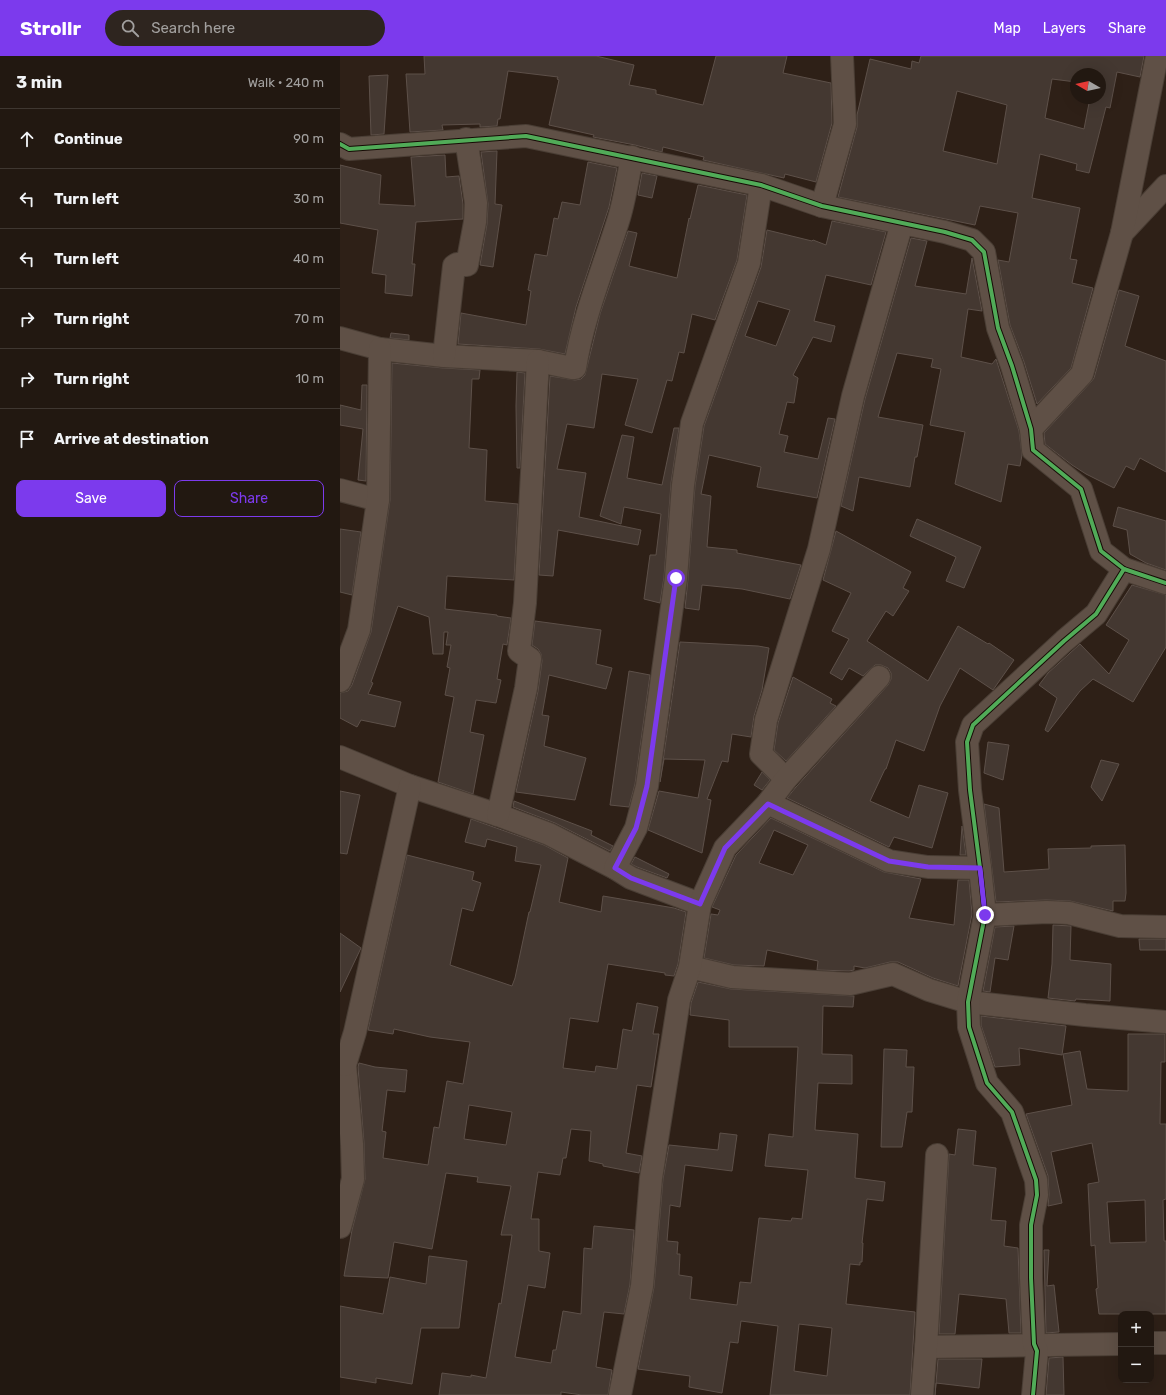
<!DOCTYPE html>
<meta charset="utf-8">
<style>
body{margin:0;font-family:Rubik,sans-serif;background:#2e251f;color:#f1f3f6}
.controls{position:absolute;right:12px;bottom:12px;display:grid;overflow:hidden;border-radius:8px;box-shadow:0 4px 16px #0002}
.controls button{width:36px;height:36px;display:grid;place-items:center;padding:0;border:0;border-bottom:1px solid #3f3731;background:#221811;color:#f1f3f6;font:20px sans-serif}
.compass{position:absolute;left:730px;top:12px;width:36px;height:36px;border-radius:50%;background:#221811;box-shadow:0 4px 16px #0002;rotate:279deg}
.stop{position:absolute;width:12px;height:12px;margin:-9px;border:3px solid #7c3aed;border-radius:50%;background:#fff}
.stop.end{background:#7c3aed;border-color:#fff;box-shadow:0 1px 4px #0008}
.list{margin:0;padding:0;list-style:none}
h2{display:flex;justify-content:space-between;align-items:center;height:52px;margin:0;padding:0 16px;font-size:17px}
h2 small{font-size:13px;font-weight:400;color:#a2a09f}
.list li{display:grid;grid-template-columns:26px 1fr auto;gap:12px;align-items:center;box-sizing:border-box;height:60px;padding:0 16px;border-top:1px solid #3f3731}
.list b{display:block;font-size:15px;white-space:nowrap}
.list em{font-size:13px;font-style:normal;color:#a2a09f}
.actions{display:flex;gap:8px;padding:12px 16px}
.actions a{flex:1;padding:9px 0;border:1px solid #7c3aed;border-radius:8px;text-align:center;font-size:14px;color:#7c3aed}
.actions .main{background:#7c3aed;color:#fff}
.icon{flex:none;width:22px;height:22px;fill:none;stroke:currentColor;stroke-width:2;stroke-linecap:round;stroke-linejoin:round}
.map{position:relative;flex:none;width:826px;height:1339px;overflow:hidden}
header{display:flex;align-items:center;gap:24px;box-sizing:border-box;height:56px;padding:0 20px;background:#7c3aed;color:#fff}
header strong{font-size:19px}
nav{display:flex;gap:22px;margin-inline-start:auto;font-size:14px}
.search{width:280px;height:36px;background:#2e251f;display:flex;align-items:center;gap:10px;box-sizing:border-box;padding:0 14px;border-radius:22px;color:#a2a09f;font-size:15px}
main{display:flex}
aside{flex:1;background:#221811}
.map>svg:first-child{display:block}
.building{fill:#443831;stroke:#5d5049;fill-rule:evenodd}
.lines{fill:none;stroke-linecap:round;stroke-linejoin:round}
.minor-casing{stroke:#4a3e35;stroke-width:24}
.minor{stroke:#5f5046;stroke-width:22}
.cycleway-casing{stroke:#160b05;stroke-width:6}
.cycleway{stroke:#51ab58;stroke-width:4}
.route{stroke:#7c3aed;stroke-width:5}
</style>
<header>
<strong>Strollr</strong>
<div class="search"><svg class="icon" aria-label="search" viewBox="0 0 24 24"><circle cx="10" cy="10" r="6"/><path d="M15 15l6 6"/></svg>Search here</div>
<nav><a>Map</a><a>Layers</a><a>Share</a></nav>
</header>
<main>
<aside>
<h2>3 min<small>Walk · 240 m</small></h2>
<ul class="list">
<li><svg class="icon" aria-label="ahead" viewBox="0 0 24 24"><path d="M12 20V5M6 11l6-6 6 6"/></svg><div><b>Continue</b></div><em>90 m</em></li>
<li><svg class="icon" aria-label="left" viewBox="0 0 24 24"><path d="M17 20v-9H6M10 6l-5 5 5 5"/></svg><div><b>Turn left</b></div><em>30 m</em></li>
<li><svg class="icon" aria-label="left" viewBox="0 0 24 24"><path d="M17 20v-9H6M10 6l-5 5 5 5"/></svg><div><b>Turn left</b></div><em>40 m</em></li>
<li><svg class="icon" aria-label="right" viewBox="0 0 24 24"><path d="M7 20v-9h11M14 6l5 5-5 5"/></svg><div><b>Turn right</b></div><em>70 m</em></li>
<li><svg class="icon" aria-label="right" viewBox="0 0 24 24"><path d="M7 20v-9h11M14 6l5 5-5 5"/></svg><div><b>Turn right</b></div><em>10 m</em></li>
<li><svg class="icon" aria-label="arrive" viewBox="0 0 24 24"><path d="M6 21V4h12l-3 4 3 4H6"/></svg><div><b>Arrive at destination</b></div></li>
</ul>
<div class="actions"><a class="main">Save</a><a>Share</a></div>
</aside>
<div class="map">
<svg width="826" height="1339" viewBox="0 0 826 1339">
<rect width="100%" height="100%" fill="#2e2017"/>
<!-- building -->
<g class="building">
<polygon points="84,0 256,0 294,9 289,29 316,34 316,38 363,49 376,0 447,0 443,17 491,27 492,67 476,126 445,118 444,122 363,104 364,101 323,91 322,96 295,89 253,81 254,79 209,69 219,24 217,23 218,21 168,15 160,63 158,63 157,70 140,71 140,68 102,69 103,74 70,76 66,18 85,18"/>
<path d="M581,0H804L800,21L777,16L770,52L766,51L749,117L736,114L737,108L700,98L692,142L740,152L730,203L737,204L732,227L753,232L731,312L697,348L684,306L670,269L658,204L669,206L678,157L640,150L635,169L498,141L517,71V59L530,3L571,13L572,5L579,7ZM736,18H760V42H750L744,73L705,62L712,23L736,26ZM617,35L667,49L657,108L603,95Z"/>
<polygon points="48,19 44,78 31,79 29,20"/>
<polygon points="157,95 155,148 162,149 153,211 140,209 147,168 148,148 141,96"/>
<polygon points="105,99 106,121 119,120 123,148 123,163 76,166 72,208 75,208 72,240 45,237 46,219 32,217 38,174 0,167 0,109 41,119 39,148 75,150 71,101"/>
<polygon points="248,106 277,112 269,151 236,251 225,298 199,293 118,288 121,257 186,269 191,235 188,234 195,198 207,200 214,162 218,163 222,146 240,149"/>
<polygon points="302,117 317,120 312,142 298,139"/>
<polygon points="358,129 407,139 397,204 375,264 352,258 344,297 339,296 332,325 327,324 312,377 285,369 298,323 262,318 254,372 227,368 217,413 246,417 239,461 301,474 298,489 218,474 213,520 199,519 210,320 235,324 241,323 245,319 260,258 288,175 297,177 289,210 337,222 349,162 350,163"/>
<path d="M492,165L546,176L531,229L486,219L474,265L495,270L491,286L473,281L453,319L458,322L454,347L447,346L439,378L448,380L444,396L478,403L488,362L495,363L477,442L417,431L421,411L369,399L361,438L371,440L367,491L397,494V497L461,509L450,543L402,533L362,529L359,554L345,552L348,523L355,430L364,370L421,211L427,174L472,185L473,184L486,189ZM418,245L450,254L436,290L405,280Z"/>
<polygon points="571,182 587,185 575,230 626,238 632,202 642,255 628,253 621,301 652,308 656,303 679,375 682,399 680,410 668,408 661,446 615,428 625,376 590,369 601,313 591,311 593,303 557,297 538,361 583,369 577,401 575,401 570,431 519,421 513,455 501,450 525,343"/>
<polygon points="779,234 799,240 785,290 826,305 826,416 800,402 794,414 786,410 774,432 746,418 732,409 705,388 704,377 751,326 754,322"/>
<polygon points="51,277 69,279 69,284 50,282"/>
<polygon points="52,307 103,312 140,314 139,323 132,323 129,392 147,394 145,445 178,448 174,524 107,520 105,553 157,559 157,560 171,562 167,589 163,588 157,623 161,624 156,647 136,644 130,676 144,679 133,738 98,726 114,641 105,639 110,612 107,611 111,589 106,589 108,576 104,576 103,598 93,598 89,561 58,550 31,626 33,627 28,638 61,646 55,671 21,664 17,671 0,662 0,637 8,635 12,629 31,576 50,444"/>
<polygon points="177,316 185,317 180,412 177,412 176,350"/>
<polygon points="22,329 27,329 26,425 18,424 23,373 0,369 0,349 21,354"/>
<polygon points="334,372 339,372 331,427 324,521 320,547 304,543 310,499 316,499 321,458 284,451 281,468 260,460 282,379 294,381 287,422 322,429"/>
<polygon points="778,451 826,465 826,514 806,507 790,498 787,474 773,470"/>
<polygon points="577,463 641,491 624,532 606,525 616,501 570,480"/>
<polygon points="0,473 21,476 12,539 0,536"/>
<polygon points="496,475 571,516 563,532 569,535 553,560 546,555 527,585 588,625 618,570 648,588 649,587 674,604 653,634 620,612 600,650 584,695 556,684 546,713 545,713 530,745 569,762 579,729 608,737 592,792 554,781 549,791 447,742 456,731 548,629 551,623 551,617 548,612 541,609 535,609 523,620 509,612 502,624 490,617 509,583 492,575 511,537 483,524"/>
<polygon points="792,529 826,539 826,591 793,646 753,623 740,635 708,676 705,674 717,642 699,629 708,617 740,588 769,618 789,584 766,569"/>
<polygon points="195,565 261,574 256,608 272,612 266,633 209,619 202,659 209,660 204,690 246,702 235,744 176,736 198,635 202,605 201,598 198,593 192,589"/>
<polygon points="340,586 418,590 429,592 422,634 414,660 411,681 392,678 388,706 382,705 367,743 371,744 362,797 308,774 319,735 358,742 365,704 324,703 320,726"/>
<polygon points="289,615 310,619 295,728 289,751 270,749"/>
<polygon points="453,621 492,643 490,647 496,650 446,705 434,694 438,667"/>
<polygon points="648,686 669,689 663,724 644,717"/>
<polygon points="761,704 779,708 762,745 751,731"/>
<polygon points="422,716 430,724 422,734 414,729"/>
<polygon points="0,735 20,739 7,798 0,797"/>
<polygon points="174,745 252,775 251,779 273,790 270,795 215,767 173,751"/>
<polygon points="644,748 659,752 664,816 709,813 708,793 751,792 751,790 785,789 786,837 785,845 773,845 773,855 730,845 706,844 656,846"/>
<path d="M431,762L544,816L581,823L569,862L614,869L618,824H629L632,858L618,930L593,922L558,906H550L525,912L514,910V914L509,915L477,914L478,905L427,894L424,910L394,909L364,902L371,858L378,859L380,854L372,851L396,799ZM434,774L468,789L453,819L419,807Z"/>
<path d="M131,763L204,789L228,802L219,846L261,856L263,840L334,852L346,856L338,908L334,920L325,919V917L268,908L258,966L230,962L223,1012L255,1016L256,1010L277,1013L283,973L292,975L297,947L318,951L313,978H319L311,1031L297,1029L286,1097L302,1100L299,1117L263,1110V1108L249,1105L251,1075L231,1073L226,1102H223L220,1119L198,1116L191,1163H199V1195L210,1197L205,1232L188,1229L175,1301L211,1307L213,1294H216L223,1255L241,1258L244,1192L252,1193L254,1170L294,1174L290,1228L284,1258L264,1256L256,1311L272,1314L268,1339H242L221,1336V1339H99L102,1317L131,1321V1319L146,1322L159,1247L161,1248L172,1179H161L171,1130L137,1126L138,1121L106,1117L92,1193L54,1186L48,1222L4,1220L12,1174L25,1123L24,1087L18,1011L19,1007L35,1011L67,1014L65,1036L47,1034L42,1075L46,1076L43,1102L88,1109L94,1071L99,1072L107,1025L123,1028L130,986L90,981L54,973L53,978L28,974L67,799L134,816L132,824L141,827L133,855L122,852L110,909L172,930L175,922L189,856H190L201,809L175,805L177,791L147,783L145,791L125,786ZM129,1049L172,1056L166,1089L124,1083Z"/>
<polygon points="622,770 626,799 620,799"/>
<polygon points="295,801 329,818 327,822 297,811 291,808"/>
<polygon points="713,869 731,870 730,904 771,908 770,945 736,943 735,945 708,942 712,908"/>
<polygon points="674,870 668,904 655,902 650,936 643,935 655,871"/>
<polygon points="0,877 21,892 0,936"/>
<polygon points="799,883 826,883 826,894 800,894"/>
<path d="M358,926L391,933L514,940L513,951L483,950L482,998L512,999V1028L478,1027L475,1074L518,1078L515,1122L545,1126L543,1145L527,1143L522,1187H523L522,1206H520V1209L510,1208L506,1248L575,1256L570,1339H430L438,1270L401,1265L398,1287L390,1286L382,1337L349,1331L350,1320L298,1313L314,1231L323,1123L329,1089L378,1094L380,1077L397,1079L392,1115L345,1109L340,1151L330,1149L327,1185L338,1186L337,1198H340L339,1219L352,1221L350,1243L397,1249L400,1226L411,1227L419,1162L451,1165L452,1162L462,1163L468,1114L425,1110L429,1078L453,1081L458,991H389V964L350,959L351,947ZM459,1268L492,1272L487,1320L454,1315Z"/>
<polygon points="641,960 726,970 722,999 679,992 680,1009 655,1011 641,969"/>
<path d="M788,978H825V1006H821L820,1068H826V1143L823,1144L824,1185H826V1258H759L756,1233L758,1232L755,1189L751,1190L748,1128L759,1126L752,1087L711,1096L722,1147L708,1150L709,1138L708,1120L686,1058L732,1049L723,998L740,995L747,1033L788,1035ZM805,1144L806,1186L770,1187L767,1146Z"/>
<polygon points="544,993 567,994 566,1011 574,1011 572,1056 567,1056 562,1091 541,1091"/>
<polygon points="618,1073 636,1075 633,1109 656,1112 651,1164 666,1165 664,1190 678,1192 681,1277 669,1277 666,1243 619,1238 615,1278 599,1278 609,1098 615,1099"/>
<polygon points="704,1194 709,1194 707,1230 714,1229 719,1276 706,1277"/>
<polygon points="89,1200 127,1205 119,1272 81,1272 72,1328 36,1322 36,1327 0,1321 0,1250 43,1258 50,1221 86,1228"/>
<polygon points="723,1301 724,1339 706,1339 709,1302"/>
<polygon points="598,1303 642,1303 639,1332 596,1327 595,1339"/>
</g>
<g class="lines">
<defs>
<g id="minor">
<polyline points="0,88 9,93 186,80 421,129 482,150 605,176 632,184 644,196 658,272 672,310 691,373 693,394 741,433 761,495 784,513 826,527"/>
<polyline points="482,150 505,68 502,0"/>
<polyline points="782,177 826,130"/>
<path d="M0,282L40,293L104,300L198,305L232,312H235C243,260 264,211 279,162C285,142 288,121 292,101"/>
<polyline points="104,300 114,210 117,208 127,209 135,166 136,147 126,83"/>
<polyline points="691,373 742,318 782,177 817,0"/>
<polyline points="0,434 38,444"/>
<polyline points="0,625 19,574 38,444 40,293"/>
<polyline points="0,701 70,730 158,759 209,778 275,812 291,822 360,848"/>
<polyline points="446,723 421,698 426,664 479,493 513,340 562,167"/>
<polyline points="428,747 549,805 588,811 640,812"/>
<polyline points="158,759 186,632 190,603 179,595 185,547 198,305"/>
<polyline points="275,812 296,772 307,730 336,522 343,429 352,367 409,207 421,129"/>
<polyline points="645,859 707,856 729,857 780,870 826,871"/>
<polyline points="350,911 392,921 510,928 553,918 589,934 628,946 745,959 826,966"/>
<polyline points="0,1004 5,1009 12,1088 13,1123 0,1171"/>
<polyline points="5,1009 15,976 70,730"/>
<polyline points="811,1287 826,1287"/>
<polyline points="586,1291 781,1288"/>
<polyline points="280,1339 302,1230 311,1122 339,944 350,911 360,848 385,792 428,747 446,723 539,621"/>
<polyline points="582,1339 586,1291 597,1099"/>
<polyline points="693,1339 697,1295 694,1288 691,1222 691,1169 697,1139 696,1124 672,1056 647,1027 629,971 628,946 645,859 640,812 630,734 627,686 633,669 724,585 756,558 784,513"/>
</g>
</defs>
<!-- minor casing -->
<use href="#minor" class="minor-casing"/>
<!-- minor -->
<use href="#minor" class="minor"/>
<defs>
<g id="cycleway">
<polyline points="0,88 9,93 186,80 421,129 482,150 605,176 632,184 644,196 658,272 672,310 691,373 693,394 741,433 761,495 784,513 826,527"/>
<polyline points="693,1339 697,1295 694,1288 691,1222 691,1169 697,1139 696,1124 672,1056 647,1027 629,971 628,946 645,859 640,812 630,734 627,686 633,669 724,585 756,558 784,513"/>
</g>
</defs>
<!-- cycleway casing -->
<use href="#cycleway" class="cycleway-casing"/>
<!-- cycleway -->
<use href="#cycleway" class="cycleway"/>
</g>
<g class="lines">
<!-- route -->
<polyline class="route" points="336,522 307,730 296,772 275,812 291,822 360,848 385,792 428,748 549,805 588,811 640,812 645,859"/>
</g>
</svg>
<div class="controls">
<button>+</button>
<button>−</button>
</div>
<svg class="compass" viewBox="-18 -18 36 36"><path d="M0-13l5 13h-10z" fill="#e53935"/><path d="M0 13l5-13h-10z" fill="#a2a09f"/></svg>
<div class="stop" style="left:336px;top:522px"></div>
<div class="stop end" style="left:645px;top:859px"></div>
</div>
</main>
